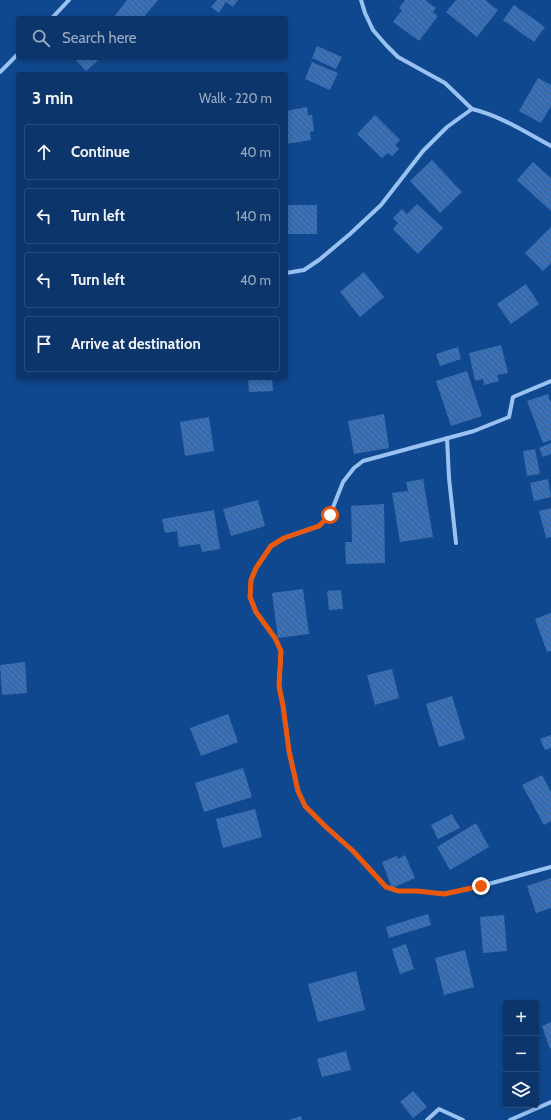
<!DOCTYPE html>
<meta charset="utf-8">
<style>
body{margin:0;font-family:Cabin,sans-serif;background:#153e71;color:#f1f3f6}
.controls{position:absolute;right:12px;bottom:12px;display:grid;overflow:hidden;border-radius:4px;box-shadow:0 2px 6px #0003}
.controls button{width:36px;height:36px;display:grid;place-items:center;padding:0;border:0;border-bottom:1px solid #2c507e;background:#0c366b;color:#f1f3f6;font:20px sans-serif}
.stop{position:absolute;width:12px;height:12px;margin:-9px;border:3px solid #ea580c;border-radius:50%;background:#fff}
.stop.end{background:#ea580c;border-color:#fff;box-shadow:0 1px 4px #0008}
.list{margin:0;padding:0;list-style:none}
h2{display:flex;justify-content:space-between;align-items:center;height:52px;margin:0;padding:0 16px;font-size:17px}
h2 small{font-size:13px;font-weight:400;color:#9aabc1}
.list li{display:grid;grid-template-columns:26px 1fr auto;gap:12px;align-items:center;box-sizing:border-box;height:56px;margin:0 8px 8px;padding:0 8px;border:1px solid #2c507e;border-radius:4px}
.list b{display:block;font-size:15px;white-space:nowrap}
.list em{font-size:13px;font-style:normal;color:#9aabc1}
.icon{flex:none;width:22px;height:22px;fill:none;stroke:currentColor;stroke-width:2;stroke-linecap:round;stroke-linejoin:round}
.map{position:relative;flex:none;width:551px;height:1120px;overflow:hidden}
.search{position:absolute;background:#0c366b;box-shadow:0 2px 6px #0003;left:16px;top:16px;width:272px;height:44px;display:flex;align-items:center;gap:10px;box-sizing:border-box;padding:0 14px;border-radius:4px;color:#9aabc1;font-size:15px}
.panel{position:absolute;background:#0c366b;box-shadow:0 2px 6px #0003;left:16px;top:72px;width:272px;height:308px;border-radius:4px}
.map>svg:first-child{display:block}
.building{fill:url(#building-back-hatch)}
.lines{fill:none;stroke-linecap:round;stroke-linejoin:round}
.minor{stroke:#99c2f3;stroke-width:4}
.route{stroke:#ea580c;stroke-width:5}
</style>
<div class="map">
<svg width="551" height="1120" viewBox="0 0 551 1120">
<defs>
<pattern id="building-back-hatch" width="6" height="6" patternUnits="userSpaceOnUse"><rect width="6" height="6" fill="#3871b9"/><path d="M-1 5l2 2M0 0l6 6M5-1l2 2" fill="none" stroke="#435d7d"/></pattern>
</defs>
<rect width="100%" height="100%" fill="#10488f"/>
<!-- building -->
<g class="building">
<polygon points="127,0 158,0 143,18 113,18"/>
<polygon points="217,0 238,0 233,7 226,2 219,13 211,7"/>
<polygon points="405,0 425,0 436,8 433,12 438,16 419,41 393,22 402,10 399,8"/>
<polygon points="456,0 485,0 498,10 477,37 446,12"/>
<polygon points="514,5 545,27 534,42 503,20"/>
<polygon points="317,46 342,57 336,69 312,58"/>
<polygon points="74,58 101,58 86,71"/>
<polygon points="312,62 338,73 330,90 305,79"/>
<polygon points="538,78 551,85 551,106 541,123 519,111"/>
<polygon points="307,107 308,115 312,115 314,131 310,132 311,140 286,144 286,111"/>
<polygon points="375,115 400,140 395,145 399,149 392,156 388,153 382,158 357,134"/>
<polygon points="432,160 462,192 440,213 410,181"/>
<polygon points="533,162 551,178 551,211 517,180"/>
<polygon points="417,204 443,228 418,254 393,229 398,223 393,218 402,209 407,214"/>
<rect x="286" y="205" width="31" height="29"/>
<polygon points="551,227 551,263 543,271 525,253"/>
<polygon points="364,272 384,297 360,317 340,292"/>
<polygon points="526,284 539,304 511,324 497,304"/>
<polygon points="501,345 508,373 497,375 499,381 484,385 483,379 475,381 469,353"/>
<polygon points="458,347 461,359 440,366 436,354"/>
<polygon points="467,371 482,416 451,426 436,381"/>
<polygon points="248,378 272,378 273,391 249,392"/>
<polygon points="548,394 551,403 551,440 543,443 527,401"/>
<polygon points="384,414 389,448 354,454 348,421"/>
<polygon points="209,417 214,451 185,456 180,422"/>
<polygon points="551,443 551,454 543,457 539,448"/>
<polygon points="535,449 540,474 527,476 523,451"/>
<polygon points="423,479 433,537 400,542 392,493 408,491 406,482"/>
<polygon points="548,479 551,497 534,501 530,483"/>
<polygon points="258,500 265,526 231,536 223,509"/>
<polygon points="384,504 385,563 346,564 345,542 352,542 351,506"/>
<polygon points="551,508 551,537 546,538 539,511"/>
<polygon points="214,510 220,549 202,552 200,544 179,547 177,531 165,533 162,519"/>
<polygon points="303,589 309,634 278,638 272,593"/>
<polygon points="341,590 343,609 329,610 327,591"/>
<polygon points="551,613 551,651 547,652 535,619"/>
<polygon points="25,662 27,693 2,695 0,665"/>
<polygon points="392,669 399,698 375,705 367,675"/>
<polygon points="452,696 465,739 439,747 426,704"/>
<polygon points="228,714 238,742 201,756 190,728"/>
<polygon points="551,735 551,748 545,750 540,739"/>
<polygon points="243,768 252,797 204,812 195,783"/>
<polygon points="542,775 551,792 551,821 544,825 522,785"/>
<polygon points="255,809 262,837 223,848 216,819"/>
<polygon points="452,814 460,828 438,839 431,825"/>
<polygon points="476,823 489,847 450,870 437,847"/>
<polygon points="405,855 415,878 392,888 382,862 397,856 398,859"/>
<polygon points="551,878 551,908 536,913 527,886"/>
<polygon points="428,914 431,925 389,938 386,927"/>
<polygon points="504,915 507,951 483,953 480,917"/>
<polygon points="406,944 414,969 400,974 392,949"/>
<polygon points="465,950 474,987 444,995 435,958"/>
<polygon points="356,971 365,1010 318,1022 308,984"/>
<polygon points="551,1022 551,1048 550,1049 542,1026"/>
<polygon points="346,1051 351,1070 322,1077 317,1059"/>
<polygon points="413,1091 427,1107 413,1118 400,1102"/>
<polygon points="301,1116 302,1120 289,1120"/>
</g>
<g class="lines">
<!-- minor -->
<g class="minor">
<polyline points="361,0 365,13 373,30 386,45 398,57 445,83 472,109"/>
<polyline points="52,18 69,0"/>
<polyline points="0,72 18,54"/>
<path d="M286,273L304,270L319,260L350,234L381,205L423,151L447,127L472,109C501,116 525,132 551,146"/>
<polyline points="551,381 513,397 509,417 474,431 363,461 354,468 343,482 330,515 319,526 284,538 271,546 256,568 251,580 250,597 256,612 275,638 281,651 279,686 283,705 289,751 298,791 305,806 326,827 353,851 386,887 398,891 417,891 444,894 481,886 551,867"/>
<polyline points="447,438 449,478 456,543"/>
<polyline points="427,1120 439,1109 463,1120"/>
<polyline points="510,1120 551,1102"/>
</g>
</g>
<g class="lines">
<!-- route -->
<polyline class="route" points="330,515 319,526 284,538 271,546 256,568 251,580 250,597 256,612 275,638 281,651 279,686 283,706 289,751 298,791 305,806 326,827 353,851 386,887 398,891 417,891 444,894 481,886"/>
</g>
</svg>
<div class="controls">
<button>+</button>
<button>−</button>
<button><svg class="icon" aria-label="layers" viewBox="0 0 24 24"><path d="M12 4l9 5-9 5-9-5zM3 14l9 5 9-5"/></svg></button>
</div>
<div class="stop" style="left:330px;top:515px"></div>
<div class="stop end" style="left:481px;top:886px"></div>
<div class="search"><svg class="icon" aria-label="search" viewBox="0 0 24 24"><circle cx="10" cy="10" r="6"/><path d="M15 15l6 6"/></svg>Search here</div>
<section class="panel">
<h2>3 min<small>Walk · 220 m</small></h2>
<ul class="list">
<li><svg class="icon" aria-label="ahead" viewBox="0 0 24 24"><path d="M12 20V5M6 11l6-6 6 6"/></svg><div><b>Continue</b></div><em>40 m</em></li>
<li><svg class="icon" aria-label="left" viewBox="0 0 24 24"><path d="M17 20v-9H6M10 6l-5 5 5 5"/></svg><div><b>Turn left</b></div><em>140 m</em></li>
<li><svg class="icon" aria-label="left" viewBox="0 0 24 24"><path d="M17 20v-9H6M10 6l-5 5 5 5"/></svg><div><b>Turn left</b></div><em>40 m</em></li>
<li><svg class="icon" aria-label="arrive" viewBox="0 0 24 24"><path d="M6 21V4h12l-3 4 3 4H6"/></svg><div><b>Arrive at destination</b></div></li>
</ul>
</section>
</div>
